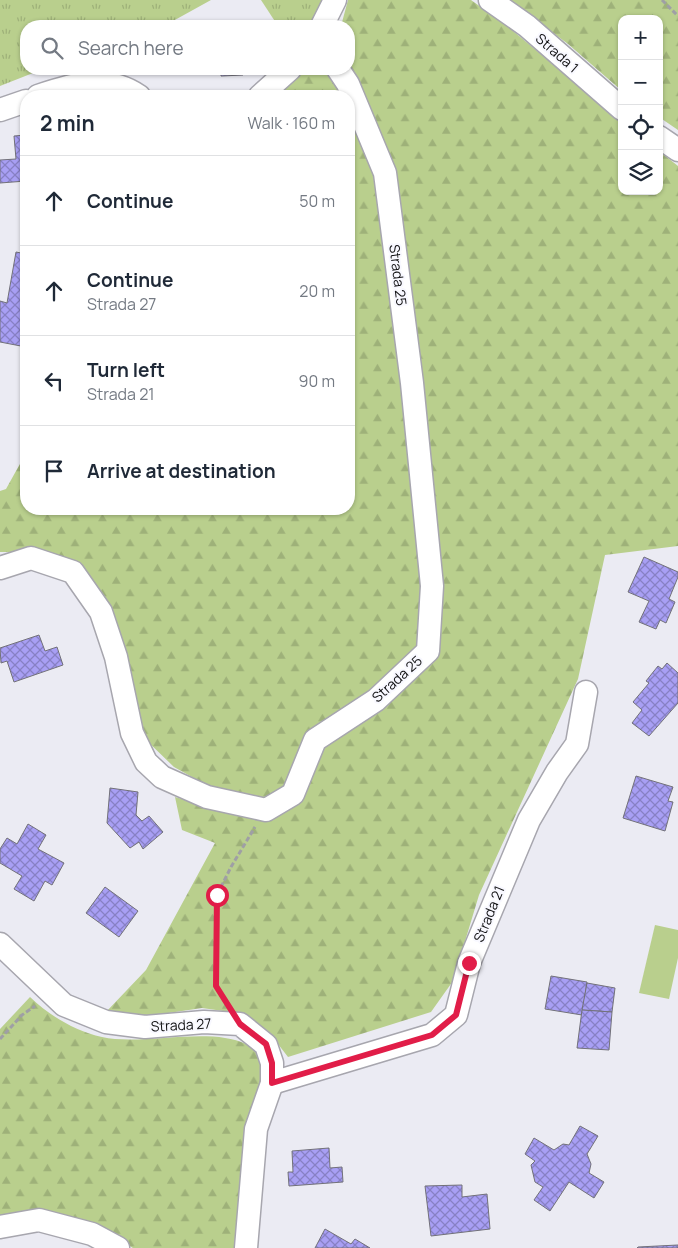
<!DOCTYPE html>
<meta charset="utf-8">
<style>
body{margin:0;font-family:Manrope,sans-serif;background:#f6f6f7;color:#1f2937}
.controls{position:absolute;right:15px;top:15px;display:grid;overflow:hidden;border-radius:10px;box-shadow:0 1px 4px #0004}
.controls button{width:45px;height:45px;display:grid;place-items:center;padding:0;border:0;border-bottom:1px solid #e0e1e3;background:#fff;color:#1f2937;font:25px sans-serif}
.stop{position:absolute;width:15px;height:15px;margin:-11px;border:4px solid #e11d48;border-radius:50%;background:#fff}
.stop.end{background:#e11d48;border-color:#fff;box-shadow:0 1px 5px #0008}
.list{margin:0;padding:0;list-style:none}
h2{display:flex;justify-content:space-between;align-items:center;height:65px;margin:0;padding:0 20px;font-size:21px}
h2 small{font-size:16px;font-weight:400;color:#747a83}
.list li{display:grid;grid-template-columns:32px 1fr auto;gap:15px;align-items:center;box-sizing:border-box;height:90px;padding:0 20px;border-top:1px solid #e0e1e3}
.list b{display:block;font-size:19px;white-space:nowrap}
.list p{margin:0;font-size:16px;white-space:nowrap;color:#747a83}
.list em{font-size:16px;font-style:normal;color:#747a83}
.icon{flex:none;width:28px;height:28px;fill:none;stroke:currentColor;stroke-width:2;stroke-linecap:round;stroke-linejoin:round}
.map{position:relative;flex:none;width:678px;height:1248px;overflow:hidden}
.search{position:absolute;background:#fff;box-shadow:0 1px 4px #0004;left:20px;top:20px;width:335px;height:55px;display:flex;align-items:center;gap:12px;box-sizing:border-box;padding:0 18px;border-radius:20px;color:#747a83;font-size:19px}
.panel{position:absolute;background:#fff;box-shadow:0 1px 4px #0004;left:20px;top:90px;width:335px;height:425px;border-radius:20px}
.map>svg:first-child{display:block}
.grass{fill:url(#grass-tufts)}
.forest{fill:url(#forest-firs)}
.park{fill:#b9cf8d}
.building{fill:url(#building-cross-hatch);stroke:#727179}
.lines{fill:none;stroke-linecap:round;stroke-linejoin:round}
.minor-casing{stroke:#a7a6ae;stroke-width:25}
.path{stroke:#9f9fa5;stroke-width:3;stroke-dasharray:5 2.5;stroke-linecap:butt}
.minor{stroke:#fff;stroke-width:22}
.route{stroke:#e11d48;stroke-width:6}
.labels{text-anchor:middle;stroke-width:4;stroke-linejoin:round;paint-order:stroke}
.street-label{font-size:14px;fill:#111113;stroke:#f8f8ff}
</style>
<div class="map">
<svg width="678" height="1248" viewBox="0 0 678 1248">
<defs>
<pattern id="grass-tufts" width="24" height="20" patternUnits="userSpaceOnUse" patternTransform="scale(1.25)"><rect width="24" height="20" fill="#b9cf8d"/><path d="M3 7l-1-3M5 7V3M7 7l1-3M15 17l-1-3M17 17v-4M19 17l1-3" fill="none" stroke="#9eb179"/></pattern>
<pattern id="forest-firs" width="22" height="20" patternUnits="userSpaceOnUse" patternTransform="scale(1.25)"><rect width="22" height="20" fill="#b9cf8d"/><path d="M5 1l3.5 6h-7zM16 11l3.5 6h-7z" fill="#9eb179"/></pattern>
<pattern id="building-cross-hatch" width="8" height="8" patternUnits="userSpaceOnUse" patternTransform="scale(1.25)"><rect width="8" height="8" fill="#a89ff4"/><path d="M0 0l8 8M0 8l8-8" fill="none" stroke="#8780c4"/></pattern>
</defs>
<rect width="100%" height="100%" fill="#ebebf3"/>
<!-- grass -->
<g class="grass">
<polygon points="0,0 211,0 164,26 26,26 26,69 68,69 33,73 0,86"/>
<polygon points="261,0 325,0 309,26 278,26"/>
</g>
<!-- forest -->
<g class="forest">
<polygon points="348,0 471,0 506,25 622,122 622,191 659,191 659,151 678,166 678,546 605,555 578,679 479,895 453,981 431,1012 288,1057 268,1031 244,1014 202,1008 142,1017 106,1012 146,970 215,843 182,830 175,797 209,807 210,787 174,767 145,739 115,624 43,552 0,552 0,491 6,489 26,453 26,509 349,509 349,96 269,96 299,69 349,69 349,26 341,26"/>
<polygon points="509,0 678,0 678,130 659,117 659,19 622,19 622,91 568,44"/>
<path d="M30,997C50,1016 75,1031 102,1037C142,1046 209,1026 246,1044C255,1048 261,1058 262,1068C264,1080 256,1096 254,1109C245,1155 238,1201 235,1248H133L96,1227L0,1221V1029Z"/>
</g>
<!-- park -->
<polygon class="park" points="655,925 678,930 678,958 669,999 639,993"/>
<!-- building -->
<g class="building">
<polygon points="221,69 242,69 243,75 221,76"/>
<polygon points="26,135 26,181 0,183 0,160 16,159 14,136"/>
<polygon points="16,252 26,254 26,347 0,342 0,301 7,303"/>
<polygon points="644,557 678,572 678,577 669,599 675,602 666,623 660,620 656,629 639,622 649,601 628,592"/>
<polygon points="39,635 45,651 57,647 63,665 14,682 7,661 1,663 0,648"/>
<polygon points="667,663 678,673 678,703 649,736 632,723 642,710 633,702 649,683 646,681 658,666 662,669"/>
<polygon points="636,776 673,787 668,801 673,802 665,831 623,818"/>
<polygon points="110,788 138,792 136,815 142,821 149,816 163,832 143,849 139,842 130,848 107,823"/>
<polygon points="28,824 46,835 38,849 64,863 52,885 45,881 34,901 14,889 22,876 0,863 0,849 7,838 17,844"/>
<polygon points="105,887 138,911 119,937 86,913"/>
<polygon points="551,976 587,982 582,1015 545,1009"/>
<polygon points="587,983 615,988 612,1012 582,1010"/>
<polygon points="582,1010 612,1012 609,1050 577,1048"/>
<polygon points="580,1126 598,1136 587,1154 591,1164 589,1173 604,1182 594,1198 569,1182 550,1211 534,1200 543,1187 535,1182 531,1165 535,1161 525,1154 534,1138 554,1150 563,1144 569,1145"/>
<polygon points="329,1148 330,1168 342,1167 343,1182 289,1186 288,1172 293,1172 292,1151"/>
<polygon points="462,1185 462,1197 487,1194 490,1229 431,1236 425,1186"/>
<polygon points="325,1229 351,1244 355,1239 370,1248 315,1248"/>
<polygon points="678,1245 678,1248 637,1248 638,1247"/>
</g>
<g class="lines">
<defs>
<g id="minor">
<polyline points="490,0 527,26 622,109"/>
<polyline points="322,26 335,0"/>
<path d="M38,96C73,84 107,74 139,96"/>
<polyline points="260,96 290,69"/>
<polyline points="0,110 26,101"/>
<polyline points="659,137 678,150"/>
<polyline points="0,568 31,558 73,572 101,612 116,657 132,733 146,762 162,777 207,797 266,810 293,794 315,740 376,700 428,651 432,586 412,383 385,173 348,84 338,69"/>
<polyline points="0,944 64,1005 106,1022 145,1027 204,1022 240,1024 266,1045 272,1063 272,1083 256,1129 246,1248"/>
<polyline points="272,1083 432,1035 456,1015 469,963 529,820 557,772 577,744 586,692"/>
<polyline points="0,1227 39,1220 92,1234 118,1248"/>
</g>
</defs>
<!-- minor casing -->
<use href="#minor" class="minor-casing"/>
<!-- path -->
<g class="path">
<polyline points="662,0 678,16"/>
<polyline points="227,1003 216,986 217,895 231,867 255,827"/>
<polyline points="0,1039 22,1015 35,1006"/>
</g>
<!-- minor -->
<use href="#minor" class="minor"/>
</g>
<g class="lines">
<!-- route -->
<polyline class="route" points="217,895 216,986 240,1024 266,1044 272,1063 272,1083 432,1035 456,1015 469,963"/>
</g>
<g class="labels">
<!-- street labels -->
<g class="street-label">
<text transform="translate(557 53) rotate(41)" y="5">Strada 1</text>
<text transform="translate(398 275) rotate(83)" y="5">Strada 25</text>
<text transform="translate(397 679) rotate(-42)" y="5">Strada 25</text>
<text transform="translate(489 914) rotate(-68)" y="5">Strada 21</text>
<text transform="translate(181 1025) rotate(-3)" y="5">Strada 27</text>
</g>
</g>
</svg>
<div class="controls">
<button>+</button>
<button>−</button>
<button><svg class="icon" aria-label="locate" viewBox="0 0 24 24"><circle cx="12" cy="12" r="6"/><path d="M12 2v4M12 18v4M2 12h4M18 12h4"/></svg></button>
<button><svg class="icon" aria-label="layers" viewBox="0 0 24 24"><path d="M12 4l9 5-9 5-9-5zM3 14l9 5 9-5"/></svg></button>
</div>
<div class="stop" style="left:217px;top:895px"></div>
<div class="stop end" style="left:469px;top:963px"></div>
<div class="search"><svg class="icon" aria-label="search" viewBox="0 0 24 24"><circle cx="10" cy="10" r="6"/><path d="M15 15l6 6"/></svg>Search here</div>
<section class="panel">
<h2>2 min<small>Walk · 160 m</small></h2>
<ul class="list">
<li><svg class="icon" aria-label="ahead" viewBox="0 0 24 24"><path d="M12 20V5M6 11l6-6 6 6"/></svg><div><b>Continue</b></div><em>50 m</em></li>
<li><svg class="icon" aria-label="ahead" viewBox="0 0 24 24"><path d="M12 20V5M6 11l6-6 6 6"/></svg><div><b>Continue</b><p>Strada 27</p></div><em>20 m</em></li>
<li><svg class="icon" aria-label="left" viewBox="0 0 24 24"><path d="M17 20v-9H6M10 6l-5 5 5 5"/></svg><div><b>Turn left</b><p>Strada 21</p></div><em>90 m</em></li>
<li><svg class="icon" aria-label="arrive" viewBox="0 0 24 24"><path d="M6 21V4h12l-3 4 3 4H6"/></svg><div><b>Arrive at destination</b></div></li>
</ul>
</section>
</div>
